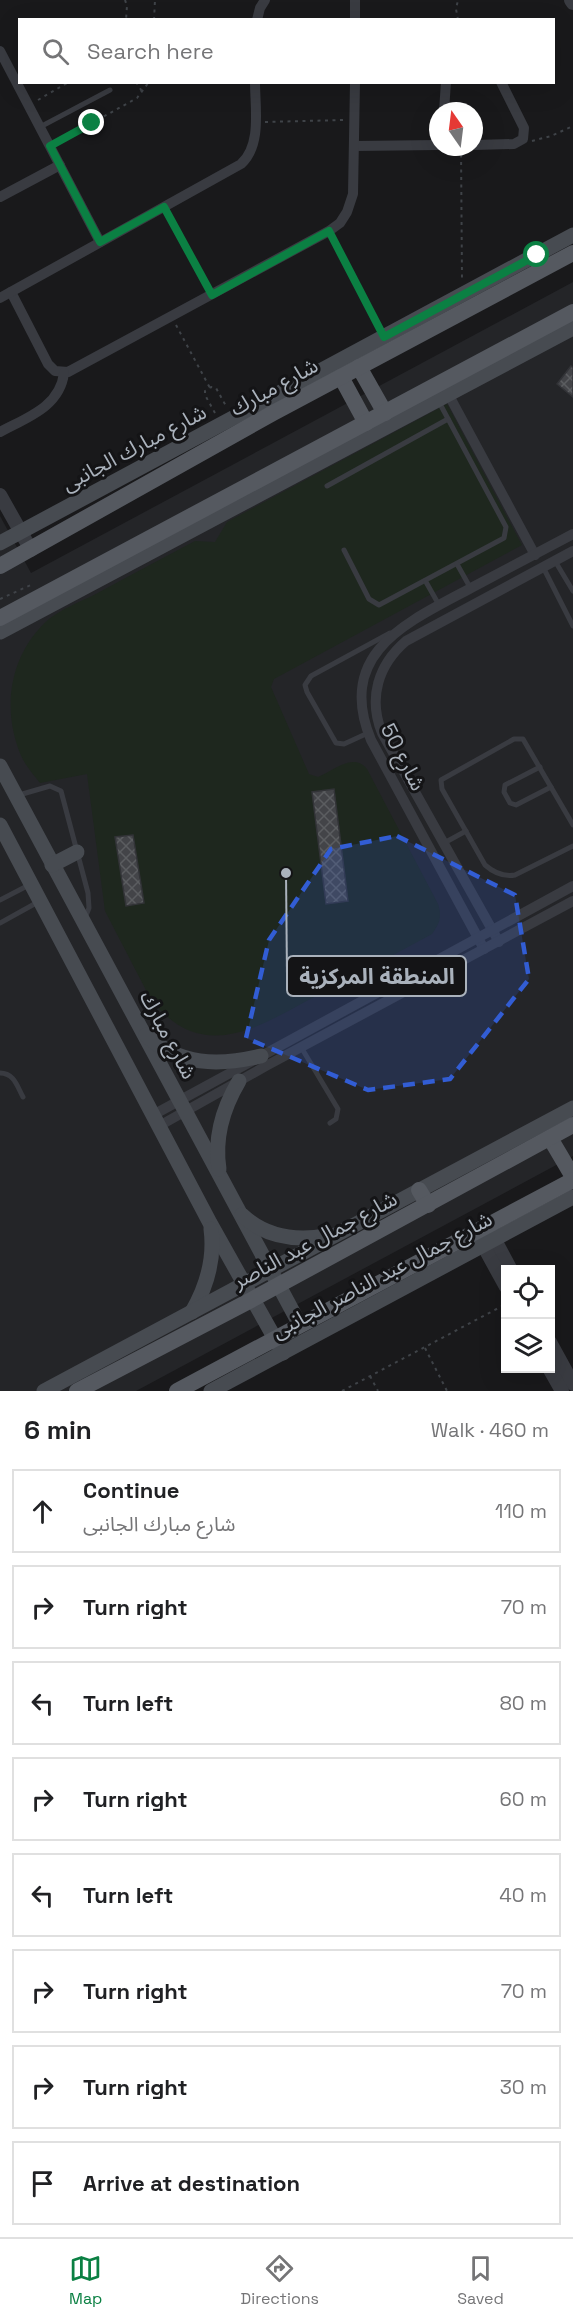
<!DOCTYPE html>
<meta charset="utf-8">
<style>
body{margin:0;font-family:"Space Grotesk","Noto Sans Arabic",sans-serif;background:#f2f2f2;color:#202124}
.controls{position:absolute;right:18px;bottom:18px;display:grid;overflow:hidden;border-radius:0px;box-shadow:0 6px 24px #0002}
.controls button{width:54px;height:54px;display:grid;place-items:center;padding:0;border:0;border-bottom:2px solid #e0e0e0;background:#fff;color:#202124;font:30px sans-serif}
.compass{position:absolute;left:429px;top:102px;width:54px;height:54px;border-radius:50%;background:#fff;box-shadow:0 6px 24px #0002;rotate:346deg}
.stop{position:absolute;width:18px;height:18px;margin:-14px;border:4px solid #0b8043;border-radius:50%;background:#fff}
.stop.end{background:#0b8043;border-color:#fff;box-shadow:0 2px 6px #0008}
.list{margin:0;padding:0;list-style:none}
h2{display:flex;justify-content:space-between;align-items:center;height:78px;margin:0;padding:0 24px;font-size:26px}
h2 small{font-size:20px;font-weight:400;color:#757577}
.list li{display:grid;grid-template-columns:39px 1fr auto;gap:18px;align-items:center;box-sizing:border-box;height:84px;margin:0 12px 12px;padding:0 12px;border:2px solid #e0e0e0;border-radius:0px}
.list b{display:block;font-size:22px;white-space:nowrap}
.list p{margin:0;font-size:20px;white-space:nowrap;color:#757577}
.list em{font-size:20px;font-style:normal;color:#757577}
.icon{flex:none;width:33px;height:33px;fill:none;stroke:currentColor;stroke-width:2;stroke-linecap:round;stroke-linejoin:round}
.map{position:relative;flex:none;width:573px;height:1391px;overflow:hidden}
.search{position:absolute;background:#fff;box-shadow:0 6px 24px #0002;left:18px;right:18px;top:18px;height:66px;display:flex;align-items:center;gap:15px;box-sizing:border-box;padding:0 21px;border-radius:0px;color:#757577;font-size:22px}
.sheet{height:846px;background:#fff}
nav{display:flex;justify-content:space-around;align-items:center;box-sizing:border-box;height:84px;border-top:2px solid #e0e0e0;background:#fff;font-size:16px;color:#757577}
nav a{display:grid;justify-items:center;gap:3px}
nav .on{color:#0b8043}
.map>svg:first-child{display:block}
.built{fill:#242528}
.park{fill:#1e271e}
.building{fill:url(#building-cross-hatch);stroke:#323337;stroke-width:1.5}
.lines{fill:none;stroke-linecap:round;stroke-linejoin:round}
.path{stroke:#3f4348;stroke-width:2;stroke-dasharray:3 4.5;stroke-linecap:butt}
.service{stroke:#393b41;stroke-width:5}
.minor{stroke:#393b41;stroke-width:10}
.tertiary{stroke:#393b41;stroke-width:14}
.secondary{stroke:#474b51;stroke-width:15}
.primary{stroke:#555960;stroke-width:16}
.route{stroke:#0b8043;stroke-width:8}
.marked{fill:#325dd4;fill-opacity:0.2;stroke:#325dd4;stroke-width:4.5;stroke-dasharray:12 8;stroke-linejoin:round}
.labels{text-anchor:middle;stroke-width:6;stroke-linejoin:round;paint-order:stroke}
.street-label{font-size:21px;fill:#aab2bc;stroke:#141416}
.leader{fill:none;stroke:#aab2bc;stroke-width:2}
.callout-dot{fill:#aab2bc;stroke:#141416;stroke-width:2}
.callout{fill:#141416;stroke:#aab2bc;stroke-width:2}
.callout-label{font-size:22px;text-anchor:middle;font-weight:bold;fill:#aab2bc}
</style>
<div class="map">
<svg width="573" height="1391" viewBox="0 0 573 1391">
<defs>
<pattern id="building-cross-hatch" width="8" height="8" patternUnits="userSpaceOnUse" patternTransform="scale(1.5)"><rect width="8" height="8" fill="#434448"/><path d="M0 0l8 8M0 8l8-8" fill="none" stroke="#5b5d60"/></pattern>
</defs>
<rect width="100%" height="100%" fill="#19191b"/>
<!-- built -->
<polygon class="built" points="573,282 573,1156 136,1391 0,1391 0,516 31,573"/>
<!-- park -->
<path class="park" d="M447,404L522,545L274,679L271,687L309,774L318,777C334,771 353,752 367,769L438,904C442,917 440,923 432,934L358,974L343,970L333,973L329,989C268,1020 205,1071 150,998L105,911L87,774L40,783C33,774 24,764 20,753C1,706 11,652 49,619C62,609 79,602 94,595C127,577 161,559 195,541L215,542L227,522Z"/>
<!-- building -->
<g class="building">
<polygon points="571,366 573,368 573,397 557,384"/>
<polygon points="334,789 348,901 326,904 312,792"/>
<polygon points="133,835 144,903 126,906 115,837"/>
</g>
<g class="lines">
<!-- path -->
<g class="path">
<polyline points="125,0 127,6 126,20"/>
<polyline points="154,20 155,0"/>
<polyline points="458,20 456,9 458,0"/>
<polyline points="136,82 143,93"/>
<polyline points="38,100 69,82"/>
<polyline points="265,122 344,120"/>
<polyline points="532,141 551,136 573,126"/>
<polyline points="58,142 137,98 149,82"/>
<polyline points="461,147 462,280"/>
<polyline points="169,216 207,285"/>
<polyline points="333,239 377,325"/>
<polyline points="176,325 210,388"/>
<polyline points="215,413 205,395 205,391 211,387 216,388 226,406"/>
<polyline points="0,599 33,584"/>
<polyline points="425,1348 447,1391"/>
<polyline points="370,1376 378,1391"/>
<polyline points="342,1391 506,1304"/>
</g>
<!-- service -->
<g class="service">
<polyline points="40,127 110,90"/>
<polyline points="327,486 448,419"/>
<polyline points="344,550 369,599 379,605 504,538 506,527 439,402"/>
<polyline points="555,561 573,591"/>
<polyline points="457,564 471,589"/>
<polyline points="543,567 573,626"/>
<polyline points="426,582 439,605"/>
<polyline points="368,733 344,744 336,743 307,692 305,685 311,676 390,633"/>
<polyline points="540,767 505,785 504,792 510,803 516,805 551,787"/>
<polyline points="19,795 50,786 61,791 88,893 89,908 85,918"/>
<path d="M573,825L523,739H514L441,780L442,789L485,865C493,872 504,877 515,875L573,846"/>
<polyline points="444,843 466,831"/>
<polyline points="0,900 29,885"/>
<polyline points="0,923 38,902"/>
<polyline points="301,1047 338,1109 336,1119 330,1123"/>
<path d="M0,1073C14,1073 17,1086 23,1097"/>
</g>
<!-- minor -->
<g class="minor">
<polyline points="355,0 355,20"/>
<polyline points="257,20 260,8 265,0"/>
<polyline points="0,51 100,242"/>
<polyline points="444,111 446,82"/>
<polyline points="474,145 514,144 523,139 524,128 501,82"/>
<polyline points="355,146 438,145"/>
<polyline points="0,197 60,165"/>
<polyline points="11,292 48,364 55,371 68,372 329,231 340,223 347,212 353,194 355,82"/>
<path d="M0,298L241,164C262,145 255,108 255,82"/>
<polyline points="445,388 535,555"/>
<path d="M0,432C26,418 60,407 64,373"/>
<path d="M499,942L382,733C368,698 378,665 406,641L573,551"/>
<path d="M484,949L371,740C335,652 408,622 471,588C505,570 539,552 573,534"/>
<polyline points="153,1115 573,886"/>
<polyline points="159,1126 266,1066 573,901"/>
</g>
<!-- tertiary -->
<g class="tertiary">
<polyline points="571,0 573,3"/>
<polyline points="0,495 31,550"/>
<polyline points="489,1229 511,1270"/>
<polyline points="478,1236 506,1287"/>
<polyline points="550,1342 573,1384"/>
<polyline points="549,1368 562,1391"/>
</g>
<!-- secondary -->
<g class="secondary">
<polyline points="0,543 573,235"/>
<polyline points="0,632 573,328"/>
<polyline points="0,766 300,1325"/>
<polyline points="0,825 210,1223 283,1353"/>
<polyline points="52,865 77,852"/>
<path d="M146,1035C179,1066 219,1066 261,1056"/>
<path d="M219,1169C214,1137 223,1108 239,1081"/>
<path d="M242,1215C265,1237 296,1241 326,1236"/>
<path d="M192,1312C207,1286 215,1259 211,1229"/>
<polyline points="44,1391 573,1108"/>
<polyline points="211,1391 573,1197"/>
</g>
<!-- primary -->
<g class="primary">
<polyline points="359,367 385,413"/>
<polyline points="341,377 366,423"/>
<polyline points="0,566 273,413 573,253"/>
<polyline points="0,618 573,312"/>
<polyline points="550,1138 573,1177"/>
<polyline points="419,1190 428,1205"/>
<polyline points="77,1391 253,1299 573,1125"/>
<polyline points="177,1391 573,1180"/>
</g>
</g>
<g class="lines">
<!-- route -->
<polyline class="route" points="92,123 50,146 100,242 164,207 212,295 329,231 384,337 537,255"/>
</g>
<!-- marked area -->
<path class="marked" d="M397,836L515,895L529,979L450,1079L368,1090L246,1038L269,940L331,849Z"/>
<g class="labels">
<!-- street labels -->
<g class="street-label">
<text transform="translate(274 387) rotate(-29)" y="7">شارع مبارك</text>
<text transform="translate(134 448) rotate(-28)" y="7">شارع مبارك الجانبى</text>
<text transform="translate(403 757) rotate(63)" y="7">شارع 50</text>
<text transform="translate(168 1035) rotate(62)" y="7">شارع مبارك</text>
<text transform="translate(315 1240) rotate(-28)" y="7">شارع جمال عبد الناصر</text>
<text transform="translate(382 1275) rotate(-28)" y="7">شارع جمال عبد الناصر الجانبى</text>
</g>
</g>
<!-- callouts -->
<path class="leader" d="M286 873L287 976"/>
<circle class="callout-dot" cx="286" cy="873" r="6"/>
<rect class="callout" x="287" y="956" width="179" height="40" rx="6"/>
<g class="callout-label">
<text x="377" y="984">المنطقة المركزية</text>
</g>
</svg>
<div class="controls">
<button><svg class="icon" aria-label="locate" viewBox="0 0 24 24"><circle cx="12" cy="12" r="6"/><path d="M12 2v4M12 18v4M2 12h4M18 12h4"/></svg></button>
<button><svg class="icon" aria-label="layers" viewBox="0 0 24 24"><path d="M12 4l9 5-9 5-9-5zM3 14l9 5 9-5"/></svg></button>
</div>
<svg class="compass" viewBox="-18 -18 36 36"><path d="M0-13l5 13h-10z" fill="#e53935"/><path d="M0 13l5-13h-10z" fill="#757577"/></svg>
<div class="stop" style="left:537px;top:255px"></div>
<div class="stop end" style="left:92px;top:123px"></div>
<div class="search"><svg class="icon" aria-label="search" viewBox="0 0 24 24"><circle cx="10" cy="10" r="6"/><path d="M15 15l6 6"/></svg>Search here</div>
</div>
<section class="sheet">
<h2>6 min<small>Walk · 460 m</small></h2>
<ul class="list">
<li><svg class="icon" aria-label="ahead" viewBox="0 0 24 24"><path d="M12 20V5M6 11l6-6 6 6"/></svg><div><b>Continue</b><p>شارع مبارك الجانبى</p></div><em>110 m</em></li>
<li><svg class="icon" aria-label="right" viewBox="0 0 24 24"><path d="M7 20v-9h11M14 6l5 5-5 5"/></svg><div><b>Turn right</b></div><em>70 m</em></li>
<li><svg class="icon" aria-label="left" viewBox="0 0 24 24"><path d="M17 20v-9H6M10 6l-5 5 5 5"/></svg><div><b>Turn left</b></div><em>80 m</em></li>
<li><svg class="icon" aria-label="right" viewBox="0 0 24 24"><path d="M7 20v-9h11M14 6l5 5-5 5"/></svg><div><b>Turn right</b></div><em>60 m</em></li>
<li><svg class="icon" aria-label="left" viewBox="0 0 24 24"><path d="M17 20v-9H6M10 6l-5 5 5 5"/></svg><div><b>Turn left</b></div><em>40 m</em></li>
<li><svg class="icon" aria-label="right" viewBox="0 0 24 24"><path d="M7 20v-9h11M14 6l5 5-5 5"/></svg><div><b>Turn right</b></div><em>70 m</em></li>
<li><svg class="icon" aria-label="right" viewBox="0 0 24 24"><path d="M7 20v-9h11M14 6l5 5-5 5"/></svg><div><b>Turn right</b></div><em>30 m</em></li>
<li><svg class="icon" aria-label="arrive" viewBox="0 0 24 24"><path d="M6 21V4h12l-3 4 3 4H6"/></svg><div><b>Arrive at destination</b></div></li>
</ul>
</section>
<nav>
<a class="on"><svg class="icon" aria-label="map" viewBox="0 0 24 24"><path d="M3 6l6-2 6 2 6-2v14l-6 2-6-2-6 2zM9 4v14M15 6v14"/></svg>Map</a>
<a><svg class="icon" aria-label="directions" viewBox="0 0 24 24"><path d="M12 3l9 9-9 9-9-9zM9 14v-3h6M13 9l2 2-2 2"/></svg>Directions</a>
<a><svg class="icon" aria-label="saved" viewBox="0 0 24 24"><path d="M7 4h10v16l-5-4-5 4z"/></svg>Saved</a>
</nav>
